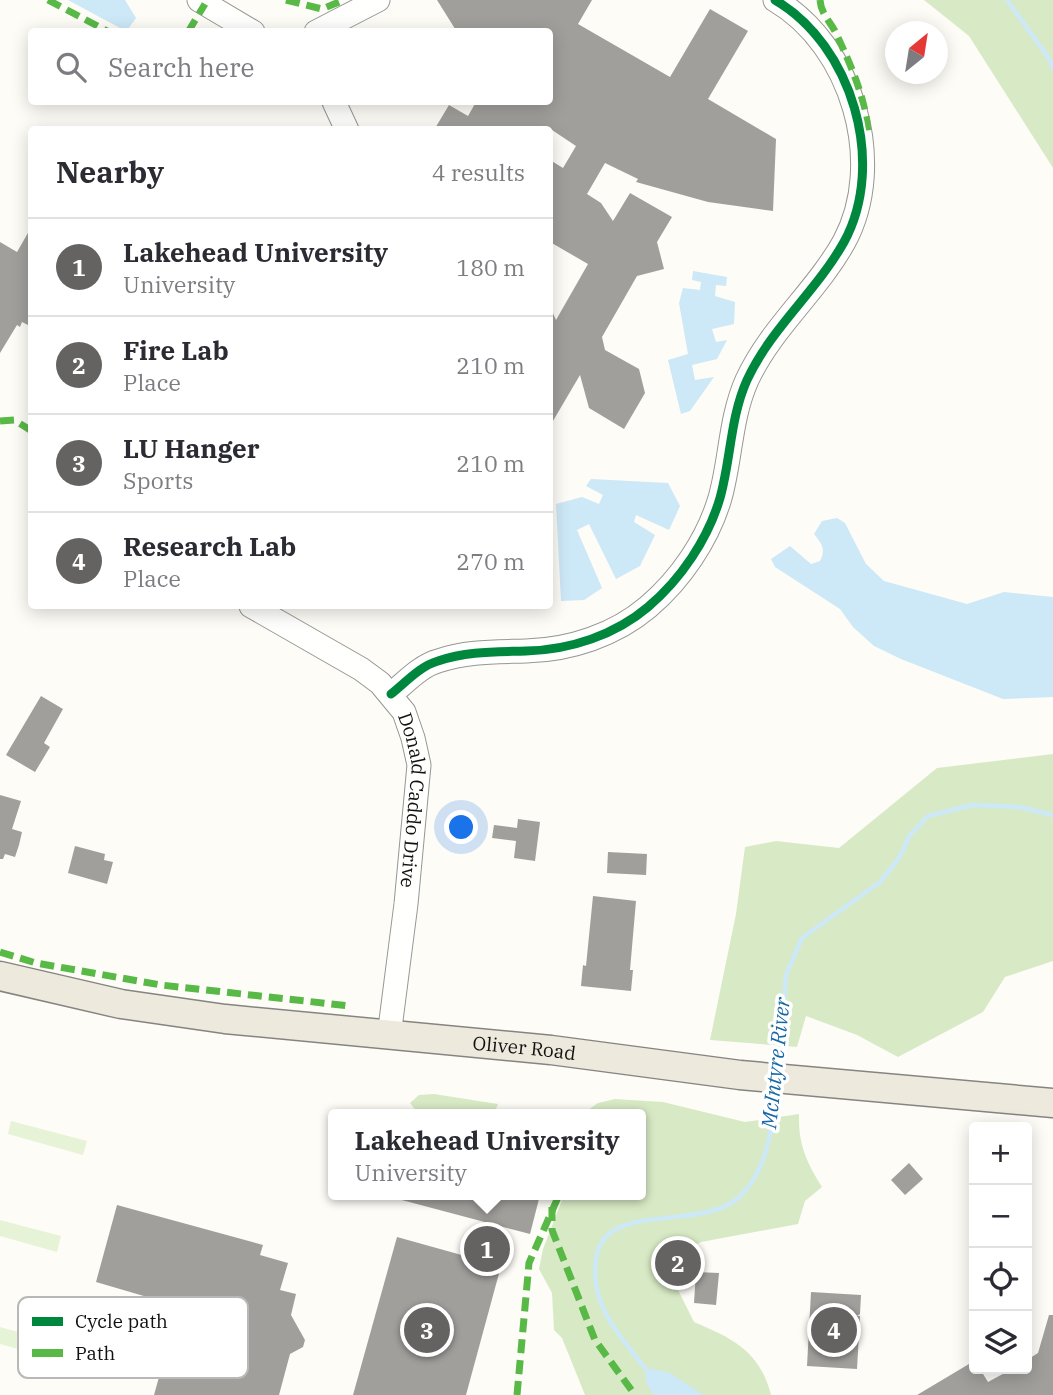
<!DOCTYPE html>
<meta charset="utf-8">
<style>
body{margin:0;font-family:"IBM Plex Serif",serif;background:#f2f2f3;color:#2b2b33}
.controls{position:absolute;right:21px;bottom:21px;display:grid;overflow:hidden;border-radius:7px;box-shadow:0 4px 18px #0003}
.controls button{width:63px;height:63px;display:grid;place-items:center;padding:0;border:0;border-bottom:2px solid #e1e1e2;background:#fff;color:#2b2b33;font:35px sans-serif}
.compass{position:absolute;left:885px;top:21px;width:63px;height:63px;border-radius:50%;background:#fff;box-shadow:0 4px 18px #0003;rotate:30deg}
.you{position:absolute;left:462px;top:828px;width:24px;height:24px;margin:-18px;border:5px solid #fff;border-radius:50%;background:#1a73e8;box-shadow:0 0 0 10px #1a73e833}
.badge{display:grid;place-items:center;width:46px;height:46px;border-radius:50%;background:#646362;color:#fff;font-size:23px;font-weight:700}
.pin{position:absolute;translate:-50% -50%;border:4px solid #fff;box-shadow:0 2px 7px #0006}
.popup{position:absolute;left:328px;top:1109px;width:318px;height:91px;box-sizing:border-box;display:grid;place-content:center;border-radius:7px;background:#fff;filter:drop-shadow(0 2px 5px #0005);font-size:23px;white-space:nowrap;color:#7c7c81}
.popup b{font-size:26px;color:#2b2b33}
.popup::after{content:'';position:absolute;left:50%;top:100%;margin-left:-14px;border:14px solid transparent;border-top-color:#fff}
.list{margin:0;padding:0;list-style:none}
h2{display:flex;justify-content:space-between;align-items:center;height:91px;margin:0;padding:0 28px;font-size:30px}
h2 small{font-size:23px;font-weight:400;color:#7c7c81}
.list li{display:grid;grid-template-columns:46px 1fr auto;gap:21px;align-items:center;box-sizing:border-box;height:98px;padding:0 28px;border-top:2px solid #e1e1e2}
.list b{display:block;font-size:26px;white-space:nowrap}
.list p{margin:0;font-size:23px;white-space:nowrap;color:#7c7c81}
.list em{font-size:23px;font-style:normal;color:#7c7c81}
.icon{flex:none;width:38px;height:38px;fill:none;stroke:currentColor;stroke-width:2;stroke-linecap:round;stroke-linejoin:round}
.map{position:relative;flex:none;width:1053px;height:1395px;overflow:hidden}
.search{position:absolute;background:#fff;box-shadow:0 4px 18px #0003;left:28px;top:28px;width:525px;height:77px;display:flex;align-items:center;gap:18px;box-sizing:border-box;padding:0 24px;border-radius:7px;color:#7c7c81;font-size:26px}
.panel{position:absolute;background:#fff;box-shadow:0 4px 18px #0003;left:28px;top:126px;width:525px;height:483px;border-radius:7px}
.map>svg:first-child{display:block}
.green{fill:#e7f3d7}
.forest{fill:#d8eac5}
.water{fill:#cde8f7}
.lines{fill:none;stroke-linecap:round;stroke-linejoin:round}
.stream{stroke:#cde8f7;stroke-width:4.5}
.building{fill:#a19f9c}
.minor-casing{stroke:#979795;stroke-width:25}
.major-casing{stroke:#858482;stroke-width:31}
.minor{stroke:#fffffe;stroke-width:23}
.major{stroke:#ede9dc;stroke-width:28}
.quiet{stroke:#58b947;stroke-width:7;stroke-dasharray:14 7;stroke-linecap:butt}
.cycleway-casing{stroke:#fff;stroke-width:13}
.cycleway{stroke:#00873e;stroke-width:9}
.labels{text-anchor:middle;stroke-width:7;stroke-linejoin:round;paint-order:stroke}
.street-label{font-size:19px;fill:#111;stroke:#fff}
.water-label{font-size:21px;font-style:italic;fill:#1768a6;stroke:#fff}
.key{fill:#fff;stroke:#b8b8b8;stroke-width:2}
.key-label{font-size:19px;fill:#111}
</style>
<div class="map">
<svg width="1053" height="1395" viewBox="0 0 1053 1395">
<rect width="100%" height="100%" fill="#fdfcf7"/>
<!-- green -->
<g class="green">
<polygon points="11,1121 87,1141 83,1155 8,1134"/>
<polygon points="0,1220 61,1236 57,1252 0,1236"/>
<polygon points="0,1327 97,1353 93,1370 0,1344"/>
</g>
<!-- forest -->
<g class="forest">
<polygon points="924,0 1053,0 1053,168 969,36"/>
<polygon points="1053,754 1053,961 1005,977 983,1012 898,1057 857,1035 806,1016 797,1047 710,1040 736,914 745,847 776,841 839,848 937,768"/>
<polygon points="434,1094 498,1104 494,1114 419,1114 410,1103 419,1095"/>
<path d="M615,1099L663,1102L745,1122L799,1114C798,1143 806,1162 822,1187L805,1201L798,1224L701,1242L663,1263V1271L673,1280L694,1322C732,1338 760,1351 771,1395H585L562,1338L554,1330L552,1293L539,1269L543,1249L564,1195H641V1114H582L598,1103Z"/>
</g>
<!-- water -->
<g class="water">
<polygon points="68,0 125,0 136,18 128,29 120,28"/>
<polygon points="693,271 727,277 726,286 716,285 715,296 735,302 734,324 712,329 716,342 727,340 717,359 692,365 695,380 714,377 690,411 681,414 668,360 688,354 679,303 683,288 700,290 701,282 692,280"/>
<polygon points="591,479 668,483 680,506 669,530 636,515 634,522 655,535 640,566 616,579 589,524 577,530 602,588 584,600 561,601 556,504 582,497 599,504 603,495 586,486"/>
<path d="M837,518L845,523L866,564L884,581L967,604L1004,592L1053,597V697L1003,699L901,659L874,646L853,627L840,609L775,567L771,559L790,546L811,564L820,561C826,549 822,544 814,534L822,521Z"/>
<polygon points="644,1367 670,1373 704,1395 654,1395 647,1385"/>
</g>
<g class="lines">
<!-- stream -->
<g class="stream">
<polyline points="1007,0 1048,57 1053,69"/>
<polyline points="779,1069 786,975 802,938 880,882 899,858 910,835 928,816 972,805 1019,807 1053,815"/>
<path d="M644,1367C618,1333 589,1304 596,1258C604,1200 702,1232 739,1197C769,1169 772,1126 776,1088"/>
</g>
</g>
<!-- building -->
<g class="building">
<polygon points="437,0 592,0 578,24 670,77 710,9 748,31 708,99 776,139 773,211 708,202 636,182 638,179 605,163 587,194 601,203 613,221 630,193 672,217 657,242 664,269 637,276 602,337 605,350 639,369 645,393 624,429 589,408 580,375 550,426 550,307 556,320 588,264 550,242 550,160 563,168 576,146 552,130 434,130 449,105 468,116 476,102 550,102 550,32 457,32"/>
<polygon points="32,226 32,327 22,322 20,327 17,325 0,353 0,242 17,252"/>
<polygon points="41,696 63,709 44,743 50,747 35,772 6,755"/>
<polygon points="0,795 21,801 12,829 22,832 19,845 15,857 5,854 3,859 0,859"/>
<polygon points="518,819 540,822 535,861 514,858 516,841 492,838 494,825 517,828"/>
<polygon points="75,846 105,854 104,860 113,862 107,884 68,873"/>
<polygon points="608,852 647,854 646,875 607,873"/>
<polygon points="593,896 636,901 630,970 633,970 631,991 581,986 583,965 586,966"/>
<polygon points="909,1163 923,1179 905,1195 891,1180"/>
<polygon points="398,1195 540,1195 530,1234 398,1199"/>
<polygon points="117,1205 263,1245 260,1255 288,1263 280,1290 296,1294 291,1315 305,1340 303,1347 290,1354 279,1395 154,1395 171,1334 147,1327 154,1299 96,1282"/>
<polygon points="397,1237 501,1266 466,1395 353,1395"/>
<polygon points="671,1253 688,1256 686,1273 668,1271"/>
<polygon points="696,1272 719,1273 716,1305 694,1303"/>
<polygon points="811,1292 861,1295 860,1314 857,1316 860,1316 857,1369 807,1366"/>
<polygon points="1049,1315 1053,1315 1053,1395 917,1395 974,1361 974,1369 980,1369 988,1382 1012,1369 1027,1369 1027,1360 1038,1353"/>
</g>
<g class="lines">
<defs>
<g id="minor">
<polyline points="199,0 253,32"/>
<polyline points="316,32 378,0"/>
<polyline points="334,102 347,130"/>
<path id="s1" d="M251,606L361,669L380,683L404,712L413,738L419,765L406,904L389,1036"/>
<path d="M391,694C405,683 420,666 438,661C467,651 496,652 526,651C570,650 615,635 648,607C681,579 708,539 720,498C731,459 730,418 747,380C771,328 816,292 844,242C887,163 852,45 775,0"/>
</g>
<g id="major">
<path id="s2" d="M0,976L121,1004L225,1019L551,1050L740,1075L1053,1103"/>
</g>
</defs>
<!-- minor casing -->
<use href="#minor" class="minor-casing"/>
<!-- major casing -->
<use href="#major" class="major-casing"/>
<!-- minor -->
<use href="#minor" class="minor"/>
<!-- major -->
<use href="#major" class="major"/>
<!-- quiet -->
<g class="quiet">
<polyline points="48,0 109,32"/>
<polyline points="286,0 322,9 339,2"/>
<path d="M820,0C821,14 830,21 836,33C851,66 865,96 868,132"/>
<polyline points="188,32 205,4"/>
<polyline points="0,421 14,420 32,431"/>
<polyline points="0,952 36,963 161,985 350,1006"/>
<polyline points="552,1207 552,1230 595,1340 635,1395"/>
<polyline points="517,1395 529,1263 559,1195"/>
</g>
<defs>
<path id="cycleway" d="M391,694C405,683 420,666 438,661C467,651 496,652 526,651C570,650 615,635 648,607C681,579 708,539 720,498C731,459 730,418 747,380C771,328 816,292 844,242C887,163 852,45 775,0"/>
</defs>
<!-- cycleway casing -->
<use href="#cycleway" class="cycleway-casing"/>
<!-- cycleway -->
<use href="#cycleway" class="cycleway"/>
</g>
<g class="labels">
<!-- street labels -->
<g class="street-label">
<text dy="7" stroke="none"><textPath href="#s1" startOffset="278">Donald Caddo Drive</textPath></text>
<text dy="7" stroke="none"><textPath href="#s2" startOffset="530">Oliver Road</textPath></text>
</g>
<!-- water labels -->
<g class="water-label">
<text transform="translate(776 1063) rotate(-84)" y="7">McIntyre River</text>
</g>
</g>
<!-- legend -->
<rect x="18" y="1297" width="230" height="81" rx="10" class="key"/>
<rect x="32" y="1317" width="31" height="9" fill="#00873e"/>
<rect x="32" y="1349" width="31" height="8" fill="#58b947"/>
<g class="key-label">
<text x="75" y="1328">Cycle path</text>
<text x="75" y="1360">Path</text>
</g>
</svg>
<div class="controls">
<button>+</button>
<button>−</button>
<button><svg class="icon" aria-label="locate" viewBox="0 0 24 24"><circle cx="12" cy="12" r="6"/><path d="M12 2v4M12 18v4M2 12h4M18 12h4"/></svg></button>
<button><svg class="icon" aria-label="layers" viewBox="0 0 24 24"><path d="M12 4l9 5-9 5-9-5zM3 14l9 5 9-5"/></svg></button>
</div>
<svg class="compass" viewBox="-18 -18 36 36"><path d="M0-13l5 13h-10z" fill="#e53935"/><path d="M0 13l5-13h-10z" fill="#7c7c81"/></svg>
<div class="you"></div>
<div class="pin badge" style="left:487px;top:1249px">1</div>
<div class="popup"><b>Lakehead University</b>University</div>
<div class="pin badge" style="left:678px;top:1263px">2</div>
<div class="pin badge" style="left:427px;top:1330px">3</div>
<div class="pin badge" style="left:834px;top:1330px">4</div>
<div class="search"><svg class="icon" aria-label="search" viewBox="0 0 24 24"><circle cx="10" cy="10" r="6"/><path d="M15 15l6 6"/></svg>Search here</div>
<section class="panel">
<h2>Nearby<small>4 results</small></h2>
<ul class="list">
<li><span class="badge">1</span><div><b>Lakehead University</b><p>University</p></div><em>180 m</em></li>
<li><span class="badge">2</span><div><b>Fire Lab</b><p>Place</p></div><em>210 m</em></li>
<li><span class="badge">3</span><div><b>LU Hanger</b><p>Sports</p></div><em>210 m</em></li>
<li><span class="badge">4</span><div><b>Research Lab</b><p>Place</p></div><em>270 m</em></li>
</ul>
</section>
</div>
